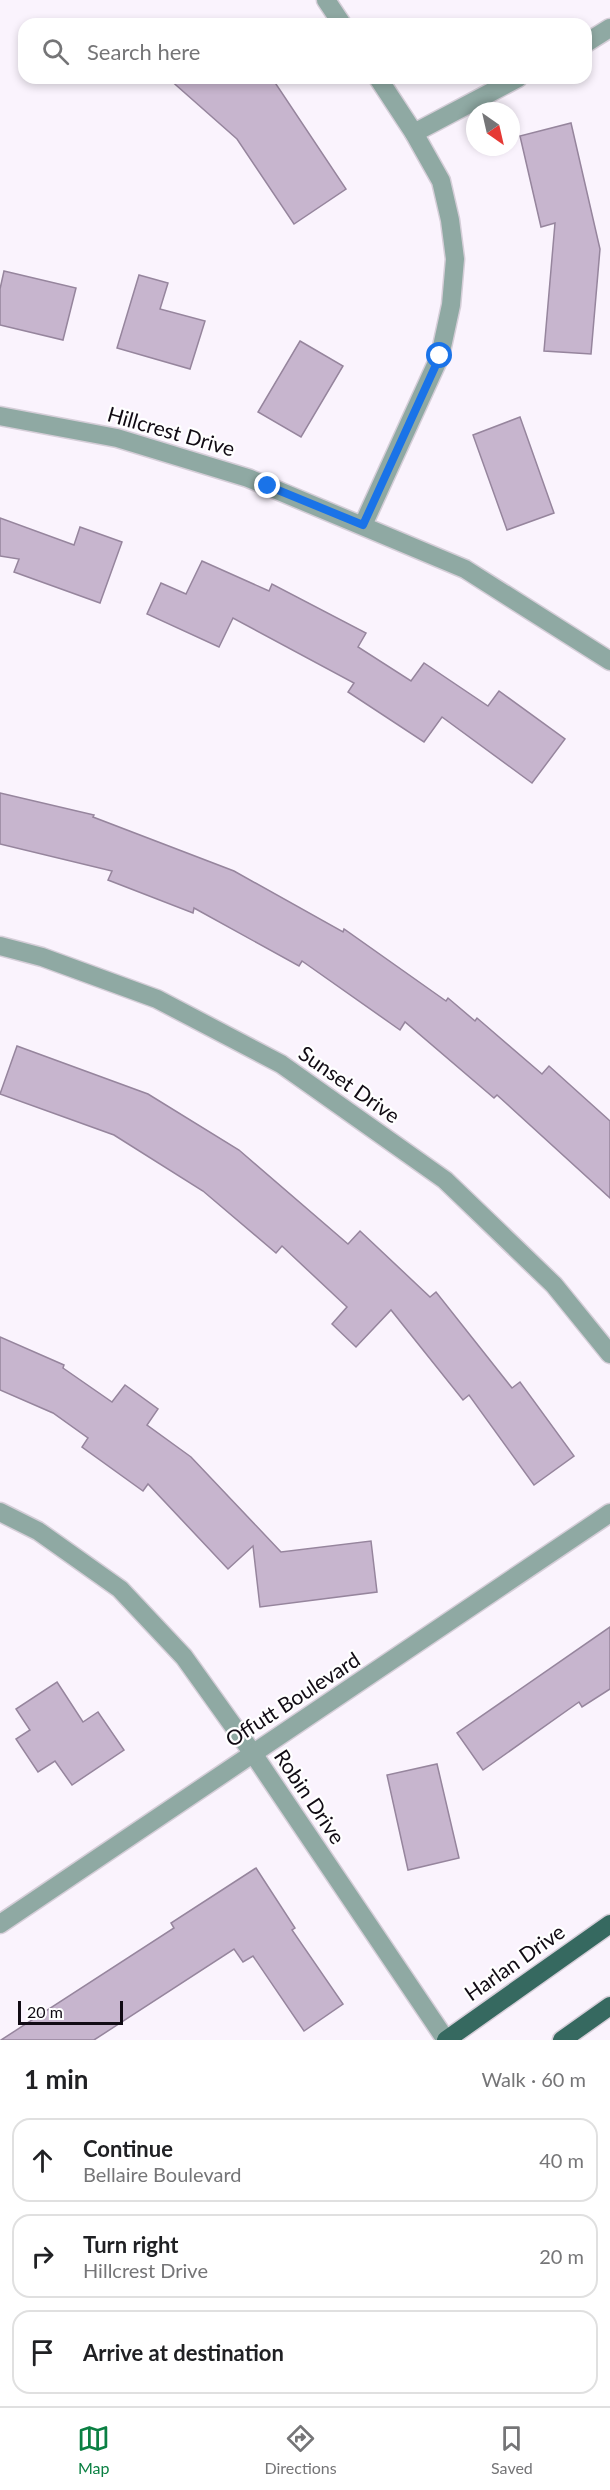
<!DOCTYPE html>
<meta charset="utf-8">
<style>
body{margin:0;font-family:Lato,sans-serif;background:#f6f6f6;color:#202124}
.compass{position:absolute;left:466px;top:102px;width:54px;height:54px;border-radius:50%;background:#fff;box-shadow:0 3px 9px #0003;rotate:146deg}
.scale{position:absolute;left:18px;bottom:15px;width:105px;box-sizing:border-box;padding-left:6px;border:3px solid #110b14;border-top:0;font-size:16px;line-height:21px;white-space:nowrap;color:#110b14;-webkit-text-stroke:4px #fff;paint-order:stroke}
.stop{position:absolute;width:18px;height:18px;margin:-14px;border:4px solid #1a73e8;border-radius:50%;background:#fff}
.stop.end{background:#1a73e8;border-color:#fff;box-shadow:0 2px 6px #0008}
.list{margin:0;padding:0;list-style:none}
h2{display:flex;justify-content:space-between;align-items:center;height:78px;margin:0;padding:0 24px;font-size:26px}
h2 small{font-size:20px;font-weight:400;color:#757577}
.list li{display:grid;grid-template-columns:39px 1fr auto;gap:18px;align-items:center;box-sizing:border-box;height:84px;margin:0 12px 12px;padding:0 12px;border:2px solid #e0e0e0;border-radius:18px}
.list b{display:block;font-size:22px;white-space:nowrap}
.list p{margin:0;font-size:20px;white-space:nowrap;color:#757577}
.list em{font-size:20px;font-style:normal;color:#757577}
.icon{flex:none;width:33px;height:33px;fill:none;stroke:currentColor;stroke-width:2;stroke-linecap:round;stroke-linejoin:round}
.map{position:relative;flex:none;width:610px;height:2040px;overflow:hidden}
.search{position:absolute;background:#fff;box-shadow:0 3px 9px #0003;left:18px;right:18px;top:18px;height:66px;display:flex;align-items:center;gap:15px;box-sizing:border-box;padding:0 21px;border-radius:18px;color:#757577;font-size:22px}
.sheet{height:366px;background:#fff}
nav{display:flex;justify-content:space-around;align-items:center;box-sizing:border-box;height:84px;border-top:2px solid #e0e0e0;background:#fff;font-size:16px;color:#757577}
nav a{display:grid;justify-items:center;gap:3px}
nav .on{color:#0b8043}
.map>svg:first-child{display:block}
.building{fill:#c7b5ce;stroke:#96859d;stroke-width:1.5}
.lines{fill:none;stroke-linecap:round;stroke-linejoin:round}
.minor-casing{stroke:#d5ced8;stroke-width:21}
.major-casing{stroke:#d5ced8;stroke-width:21}
.minor{stroke:#8fa9a3;stroke-width:18}
.major{stroke:#366960;stroke-width:18}
.route{stroke:#1a73e8;stroke-width:8}
.labels{text-anchor:middle;stroke-width:4.5;stroke-linejoin:round;paint-order:stroke}
.street-label{font-size:21px;fill:#110b14;stroke:#fff}
</style>
<div class="map">
<svg width="610" height="2040" viewBox="0 0 610 2040">
<rect width="100%" height="100%" fill="#faf3fd"/>
<!-- building -->
<g class="building">
<polygon points="168,78 272,78 346,189 294,224 237,139"/>
<polygon points="571,123 600,249 591,354 544,351 555,223 541,227 520,136"/>
<polygon points="4,271 76,288 63,340 0,325 0,289"/>
<polygon points="139,275 168,283 160,309 205,321 190,369 117,348"/>
<polygon points="300,341 343,366 301,437 258,412"/>
<polygon points="520,417 554,513 507,530 473,435"/>
<polygon points="0,518 74,545 80,527 122,542 100,603 14,572 19,559 0,556"/>
<polygon points="202,561 269,591 272,584 366,633 358,647 411,681 424,663 488,706 499,691 565,739 532,783 442,717 424,742 348,692 354,683 233,618 219,647 147,614 161,583 186,594"/>
<polygon points="0,793 94,815 93,817 234,871 343,932 344,929 446,1001 448,998 475,1021 477,1018 542,1074 549,1066 610,1121 610,1198 497,1095 494,1098 405,1022 400,1030 302,961 299,966 194,908 193,913 108,880 112,871 0,844"/>
<polygon points="17,1046 148,1094 239,1150 348,1244 360,1231 430,1297 436,1292 512,1388 520,1382 574,1456 534,1485 469,1395 463,1400 391,1310 356,1347 332,1324 347,1307 282,1246 276,1253 203,1191 114,1135 0,1094"/>
<polygon points="0,1337 64,1365 63,1368 112,1402 125,1385 158,1409 147,1425 191,1457 281,1552 371,1541 377,1592 260,1607 253,1546 228,1569 148,1484 143,1491 82,1447 88,1438 53,1413 0,1390"/>
<polygon points="610,1627 610,1689 582,1707 579,1702 483,1770 457,1733"/>
<polygon points="57,1682 83,1722 98,1712 124,1750 72,1785 55,1761 38,1772 16,1739 30,1730 16,1709"/>
<polygon points="437,1764 459,1858 408,1870 387,1775"/>
<polygon points="256,1868 295,1928 292,1930 343,2004 304,2031 253,1956 243,1962 234,1949 94,2040 1,2040 174,1928 171,1923"/>
</g>
<g class="lines">
<defs>
<g id="minor">
<polyline points="326,0 342,24"/>
<polyline points="586,43 610,28"/>
<polyline points="414,133 518,78"/>
<polyline points="0,416 117,438 248,478 465,569 610,661"/>
<polyline points="363,525 440,356 451,305 455,259 450,220 441,181 414,133 378,78"/>
<polyline points="0,946 42,957 157,999 281,1064 445,1180 554,1285 610,1354"/>
<polyline points="0,1512 38,1531 120,1589 184,1657 254,1755 446,2040"/>
<polyline points="0,1924 610,1513"/>
</g>
<g id="major">
<polyline points="446,2040 610,1924"/>
<polyline points="562,2040 610,2006"/>
</g>
</defs>
<!-- minor casing -->
<use href="#minor" class="minor-casing"/>
<!-- major casing -->
<use href="#major" class="major-casing"/>
<!-- minor -->
<use href="#minor" class="minor"/>
<!-- major -->
<use href="#major" class="major"/>
</g>
<g class="lines">
<!-- route -->
<polyline class="route" points="268,486 363,525 440,356"/>
</g>
<g class="labels">
<!-- street labels -->
<g class="street-label">
<text transform="translate(171 432) rotate(16)" y="7">Hillcrest Drive</text>
<text transform="translate(349 1085) rotate(35)" y="7">Sunset Drive</text>
<text transform="translate(293 1700) rotate(-33)" y="7">Offutt Boulevard</text>
<text transform="translate(309 1797) rotate(56)" y="7">Robin Drive</text>
<text transform="translate(515 1963) rotate(-35)" y="7">Harlan Drive</text>
</g>
</g>
</svg>
<svg class="compass" viewBox="-18 -18 36 36"><path d="M0-13l5 13h-10z" fill="#e53935"/><path d="M0 13l5-13h-10z" fill="#757577"/></svg>
<div class="scale">20 m</div>
<div class="stop" style="left:440px;top:356px"></div>
<div class="stop end" style="left:268px;top:486px"></div>
<div class="search"><svg class="icon" aria-label="search" viewBox="0 0 24 24"><circle cx="10" cy="10" r="6"/><path d="M15 15l6 6"/></svg>Search here</div>
</div>
<section class="sheet">
<h2>1 min<small>Walk · 60 m</small></h2>
<ul class="list">
<li><svg class="icon" aria-label="ahead" viewBox="0 0 24 24"><path d="M12 20V5M6 11l6-6 6 6"/></svg><div><b>Continue</b><p>Bellaire Boulevard</p></div><em>40 m</em></li>
<li><svg class="icon" aria-label="right" viewBox="0 0 24 24"><path d="M7 20v-9h11M14 6l5 5-5 5"/></svg><div><b>Turn right</b><p>Hillcrest Drive</p></div><em>20 m</em></li>
<li><svg class="icon" aria-label="arrive" viewBox="0 0 24 24"><path d="M6 21V4h12l-3 4 3 4H6"/></svg><div><b>Arrive at destination</b></div></li>
</ul>
</section>
<nav>
<a class="on"><svg class="icon" aria-label="map" viewBox="0 0 24 24"><path d="M3 6l6-2 6 2 6-2v14l-6 2-6-2-6 2zM9 4v14M15 6v14"/></svg>Map</a>
<a><svg class="icon" aria-label="directions" viewBox="0 0 24 24"><path d="M12 3l9 9-9 9-9-9zM9 14v-3h6M13 9l2 2-2 2"/></svg>Directions</a>
<a><svg class="icon" aria-label="saved" viewBox="0 0 24 24"><path d="M7 4h10v16l-5-4-5 4z"/></svg>Saved</a>
</nav>
